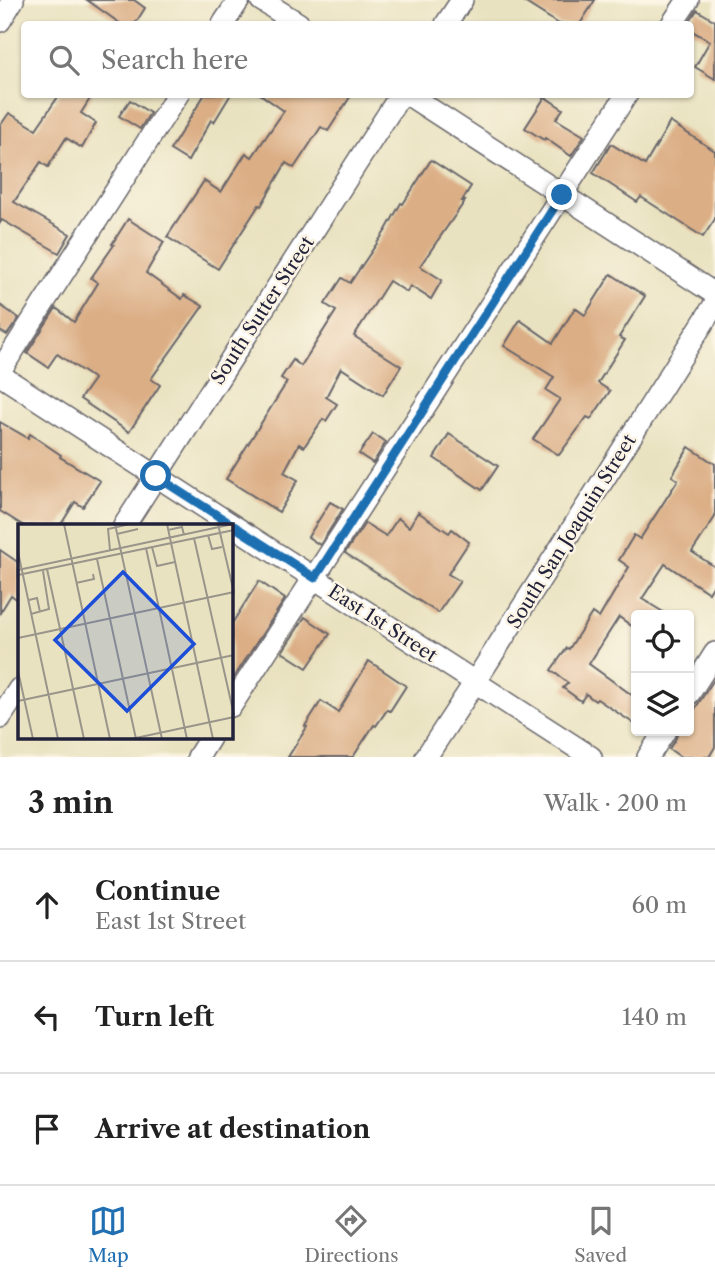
<!DOCTYPE html>
<meta charset="utf-8">
<style>
body{margin:0;font-family:"Libre Caslon Text",serif;background:#f6f6f6;color:#222}
.controls{position:absolute;right:21px;bottom:21px;display:grid;overflow:hidden;border-radius:7px;box-shadow:0 2px 5px #0004}
.controls button{width:63px;height:63px;display:grid;place-items:center;padding:0;border:0;border-bottom:2px solid #e0e0e0;background:#fff;color:#222;font:35px sans-serif}
.stop{position:absolute;width:21px;height:21px;margin:-16px;border:5px solid #1f6fb2;border-radius:50%;background:#fff}
.stop.end{background:#1f6fb2;border-color:#fff;box-shadow:0 2px 7px #0008}
.list{margin:0;padding:0;list-style:none}
h2{display:flex;justify-content:space-between;align-items:center;height:91px;margin:0;padding:0 28px;font-size:30px}
h2 small{font-size:23px;font-weight:400;color:#767676}
.list li{display:grid;grid-template-columns:46px 1fr auto;gap:21px;align-items:center;box-sizing:border-box;height:112px;padding:0 28px;border-top:2px solid #e0e0e0}
.list b{display:block;font-size:26px;white-space:nowrap}
.list p{margin:0;font-size:23px;white-space:nowrap;color:#767676}
.list em{font-size:23px;font-style:normal;color:#767676}
.icon{flex:none;width:38px;height:38px;fill:none;stroke:currentColor;stroke-width:2;stroke-linecap:round;stroke-linejoin:round}
.map{position:relative;flex:none;width:715px;height:757px;overflow:hidden}
.search{position:absolute;background:#fff;box-shadow:0 2px 5px #0004;left:21px;right:21px;top:21px;height:77px;display:flex;align-items:center;gap:18px;box-sizing:border-box;padding:0 24px;border-radius:7px;color:#767676;font-size:26px}
.sheet{height:427px;background:#fff}
nav{display:flex;justify-content:space-around;align-items:center;box-sizing:border-box;height:98px;border-top:2px solid #e0e0e0;background:#fff;font-size:19px;color:#767676}
nav a{display:grid;justify-items:center;gap:4px}
nav .on{color:#1f6fb2}
.map>svg:first-child{display:block}
.building{fill:#dbae85}
.lines{fill:none;stroke-linecap:round;stroke-linejoin:round}
.minor-casing{stroke:#68656a;stroke-width:24}
.minor{stroke:#fff;stroke-width:21}
.route{stroke:#1f6fb2;stroke-width:9}
.labels{text-anchor:middle;stroke-width:5;stroke-linejoin:round;paint-order:stroke}
.street-label{font-size:19px;fill:#22223b;stroke:#fcf5e5}
.inset-road{fill:none;stroke:#99958b;stroke-width:2}
.view{fill:#1d4ed8;fill-opacity:0.15;stroke:#1d4ed8;stroke-width:3.5}
.inset-edge{fill:none;stroke:#22223b;stroke-width:3.5}
</style>
<div class="map">
<svg width="715" height="757" viewBox="0 0 715 757">
<rect width="100%" height="100%" fill="#fcf5e5"/>
<filter id="ink" filterUnits="userSpaceOnUse"><feTurbulence type="fractalNoise" baseFrequency=".0143" numOctaves="2"/><feDisplacementMap in="SourceGraphic" scale="14" xChannelSelector="R" yChannelSelector="G"/><feConvolveMatrix kernelMatrix="1 2 1 2 8 2 1 2 1" color-interpolation-filters="sRGB"/></filter>
<filter id="wash" filterUnits="userSpaceOnUse"><feTurbulence type="fractalNoise" baseFrequency=".00686" numOctaves="4" result="noise"/><feDisplacementMap in="SourceGraphic" scale="28" xChannelSelector="R" yChannelSelector="G"/><feGaussianBlur stdDeviation="1.57" result="paint"/><feColorMatrix in="noise" values="0 0 0 0 0 0 0 0 0 0 0 0 0 0 0 0 0 1.4 0 .05"/><feComposite in="paint" operator="in"/></filter>
<g filter="url(#wash)">
<rect width="100%" height="100%" fill="#e9e2c0"/>
<g id="blocks">
<!-- building -->
<g class="building">
<polygon points="87,0 134,0 145,8 135,24 121,24"/>
<polygon points="521,0 595,0 580,24 559,24"/>
<polygon points="697,10 715,21 715,79 695,67 710,41 690,30 690,24 688,24"/>
<polygon points="60,94 93,94 81,113 96,123 82,148 66,138 48,167 41,162 14,202 70,234 59,253 2,220 0,223 0,126 9,113 36,129"/>
<polygon points="205,94 231,94 214,122 211,120 188,161 170,150"/>
<polygon points="260,94 352,94 328,131 321,127 294,168 286,163 261,206 259,205 218,269 167,237 204,181 221,192 246,153 252,157 284,111"/>
<polygon points="545,97 563,109 556,119 584,136 571,156 545,138 544,140 525,128"/>
<polygon points="130,100 150,113 140,129 119,116"/>
<polygon points="670,122 715,151 715,219 703,237 641,197 637,202 593,173 611,144 645,165"/>
<polygon points="431,160 471,186 462,201 465,201 420,266 442,280 431,299 410,286 407,292 389,281 354,336 401,366 383,395 341,368 326,397 337,404 326,421 323,419 304,447 299,444 284,472 298,480 279,512 226,479 287,382 281,378 293,360 301,366 336,311 325,304 342,278 350,283 386,230 401,203 403,204"/>
<polygon points="128,219 164,242 146,273 182,299 184,295 203,306 151,379 160,385 129,432 80,399 94,379 57,354 48,367 27,353 56,308 74,322 98,283 91,278 114,245 112,244"/>
<polygon points="611,274 645,296 619,337 625,340 598,383 610,391 591,419 587,417 559,455 533,439 560,399 546,390 554,377 504,346 520,320 553,343 575,308 585,315"/>
<polygon points="0,305 19,318 7,335 0,331"/>
<polygon points="0,422 28,438 30,434 61,455 60,457 100,481 83,507 75,502 60,526 24,526 0,511"/>
<polygon points="373,434 386,442 373,463 359,454"/>
<polygon points="449,434 498,466 482,490 434,458"/>
<polygon points="689,447 715,464 715,517 692,552 715,567 715,583 709,593 665,564 642,599 668,615 636,615 636,629 619,617 589,664 636,698 636,725 597,699 595,701 586,694 581,701 563,688 568,683 551,670 567,648 569,649 592,613 599,618 629,567 619,560 634,535 640,539 678,480 672,476"/>
<polygon points="330,502 343,509 320,545 308,537"/>
<polygon points="418,512 449,533 452,529 469,542 448,574 460,581 438,613 345,553 365,523 386,536 398,518 409,527"/>
<polygon points="0,550 19,563 19,601 11,595 0,613"/>
<polygon points="259,581 285,599 231,682 231,625"/>
<polygon points="305,617 330,634 307,668 282,652"/>
<polygon points="369,661 406,686 390,711 387,710 376,726 374,725 353,757 288,757 307,727 305,726 321,701 338,712"/>
<polygon points="715,678 715,747 709,757 681,757 669,749 676,738 678,731 689,731 689,718"/>
</g>
</g>
</g>
<g filter="url(#ink)">
<use href="#blocks" fill-opacity="0" stroke="#68656a" stroke-width="2"/>
<g class="lines">
<defs>
<g id="minor">
<polyline points="261,0 299,24"/>
<polyline points="0,21 13,0"/>
<polyline points="223,24 239,0"/>
<polyline points="446,24 462,0"/>
<polyline points="672,24 688,0"/>
<polyline points="407,94 715,294"/>
<polyline points="0,371 178,94"/>
<polyline points="0,375 591,757"/>
<polyline points="124,526 401,94"/>
<polyline points="689,694 715,653"/>
<polyline points="231,706 627,94"/>
<polyline points="0,718 19,689"/>
<polyline points="198,757 210,738"/>
<polyline points="426,757 475,682 715,304"/>
<polyline points="648,757 665,731"/>
</g>
</defs>
<!-- minor casing -->
<use href="#minor" class="minor-casing"/>
<!-- minor -->
<use href="#minor" class="minor"/>
</g>
</g>
<g class="lines" filter="url(#ink)">
<!-- route -->
<polyline class="route" points="156,476 315,578 562,195"/>
</g>
<g class="labels">
<!-- street labels -->
<g class="street-label">
<text transform="translate(262 310) rotate(-57)" y="7">South Sutter Street</text>
<text transform="translate(571 531) rotate(-58)" y="7">South San Joaquin Street</text>
<text transform="translate(383 623) rotate(33)" y="7">East 1st Street</text>
</g>
</g>
<!-- overview -->
<g transform="translate(18 524)">
<rect width="215" height="215" fill="#e9e2c0"/>
<path class="inset-road" d="M46,0L92,215M97,0L144,215M149,0L195,215M200,0L216,69M150,6L164,3L166,11M99,10L120,5M190,11L194,25L204,23M176,14L216,191M134,23L139,42L157,38M128,24L169,215M92,26L90,5L112,0M0,28L40,215M79,35L118,215M29,45L66,215M0,46L215,0M0,51L216,6M58,59L76,55L75,50M11,76L19,74L22,88M13,90L31,85L25,47M0,114L216,68M0,147L15,215M0,177L216,131M113,215L216,193"/>
<path class="view" d="M105,48L176,120L109,187L37,116Z"/>
<rect width="215" height="215" class="inset-edge"/>
</g>
</svg>
<div class="controls">
<button><svg class="icon" aria-label="locate" viewBox="0 0 24 24"><circle cx="12" cy="12" r="6"/><path d="M12 2v4M12 18v4M2 12h4M18 12h4"/></svg></button>
<button><svg class="icon" aria-label="layers" viewBox="0 0 24 24"><path d="M12 4l9 5-9 5-9-5zM3 14l9 5 9-5"/></svg></button>
</div>
<div class="stop" style="left:156px;top:476px"></div>
<div class="stop end" style="left:562px;top:195px"></div>
<div class="search"><svg class="icon" aria-label="search" viewBox="0 0 24 24"><circle cx="10" cy="10" r="6"/><path d="M15 15l6 6"/></svg>Search here</div>
</div>
<section class="sheet">
<h2>3 min<small>Walk · 200 m</small></h2>
<ul class="list">
<li><svg class="icon" aria-label="ahead" viewBox="0 0 24 24"><path d="M12 20V5M6 11l6-6 6 6"/></svg><div><b>Continue</b><p>East 1st Street</p></div><em>60 m</em></li>
<li><svg class="icon" aria-label="left" viewBox="0 0 24 24"><path d="M17 20v-9H6M10 6l-5 5 5 5"/></svg><div><b>Turn left</b></div><em>140 m</em></li>
<li><svg class="icon" aria-label="arrive" viewBox="0 0 24 24"><path d="M6 21V4h12l-3 4 3 4H6"/></svg><div><b>Arrive at destination</b></div></li>
</ul>
</section>
<nav>
<a class="on"><svg class="icon" aria-label="map" viewBox="0 0 24 24"><path d="M3 6l6-2 6 2 6-2v14l-6 2-6-2-6 2zM9 4v14M15 6v14"/></svg>Map</a>
<a><svg class="icon" aria-label="directions" viewBox="0 0 24 24"><path d="M12 3l9 9-9 9-9-9zM9 14v-3h6M13 9l2 2-2 2"/></svg>Directions</a>
<a><svg class="icon" aria-label="saved" viewBox="0 0 24 24"><path d="M7 4h10v16l-5-4-5 4z"/></svg>Saved</a>
</nav>
